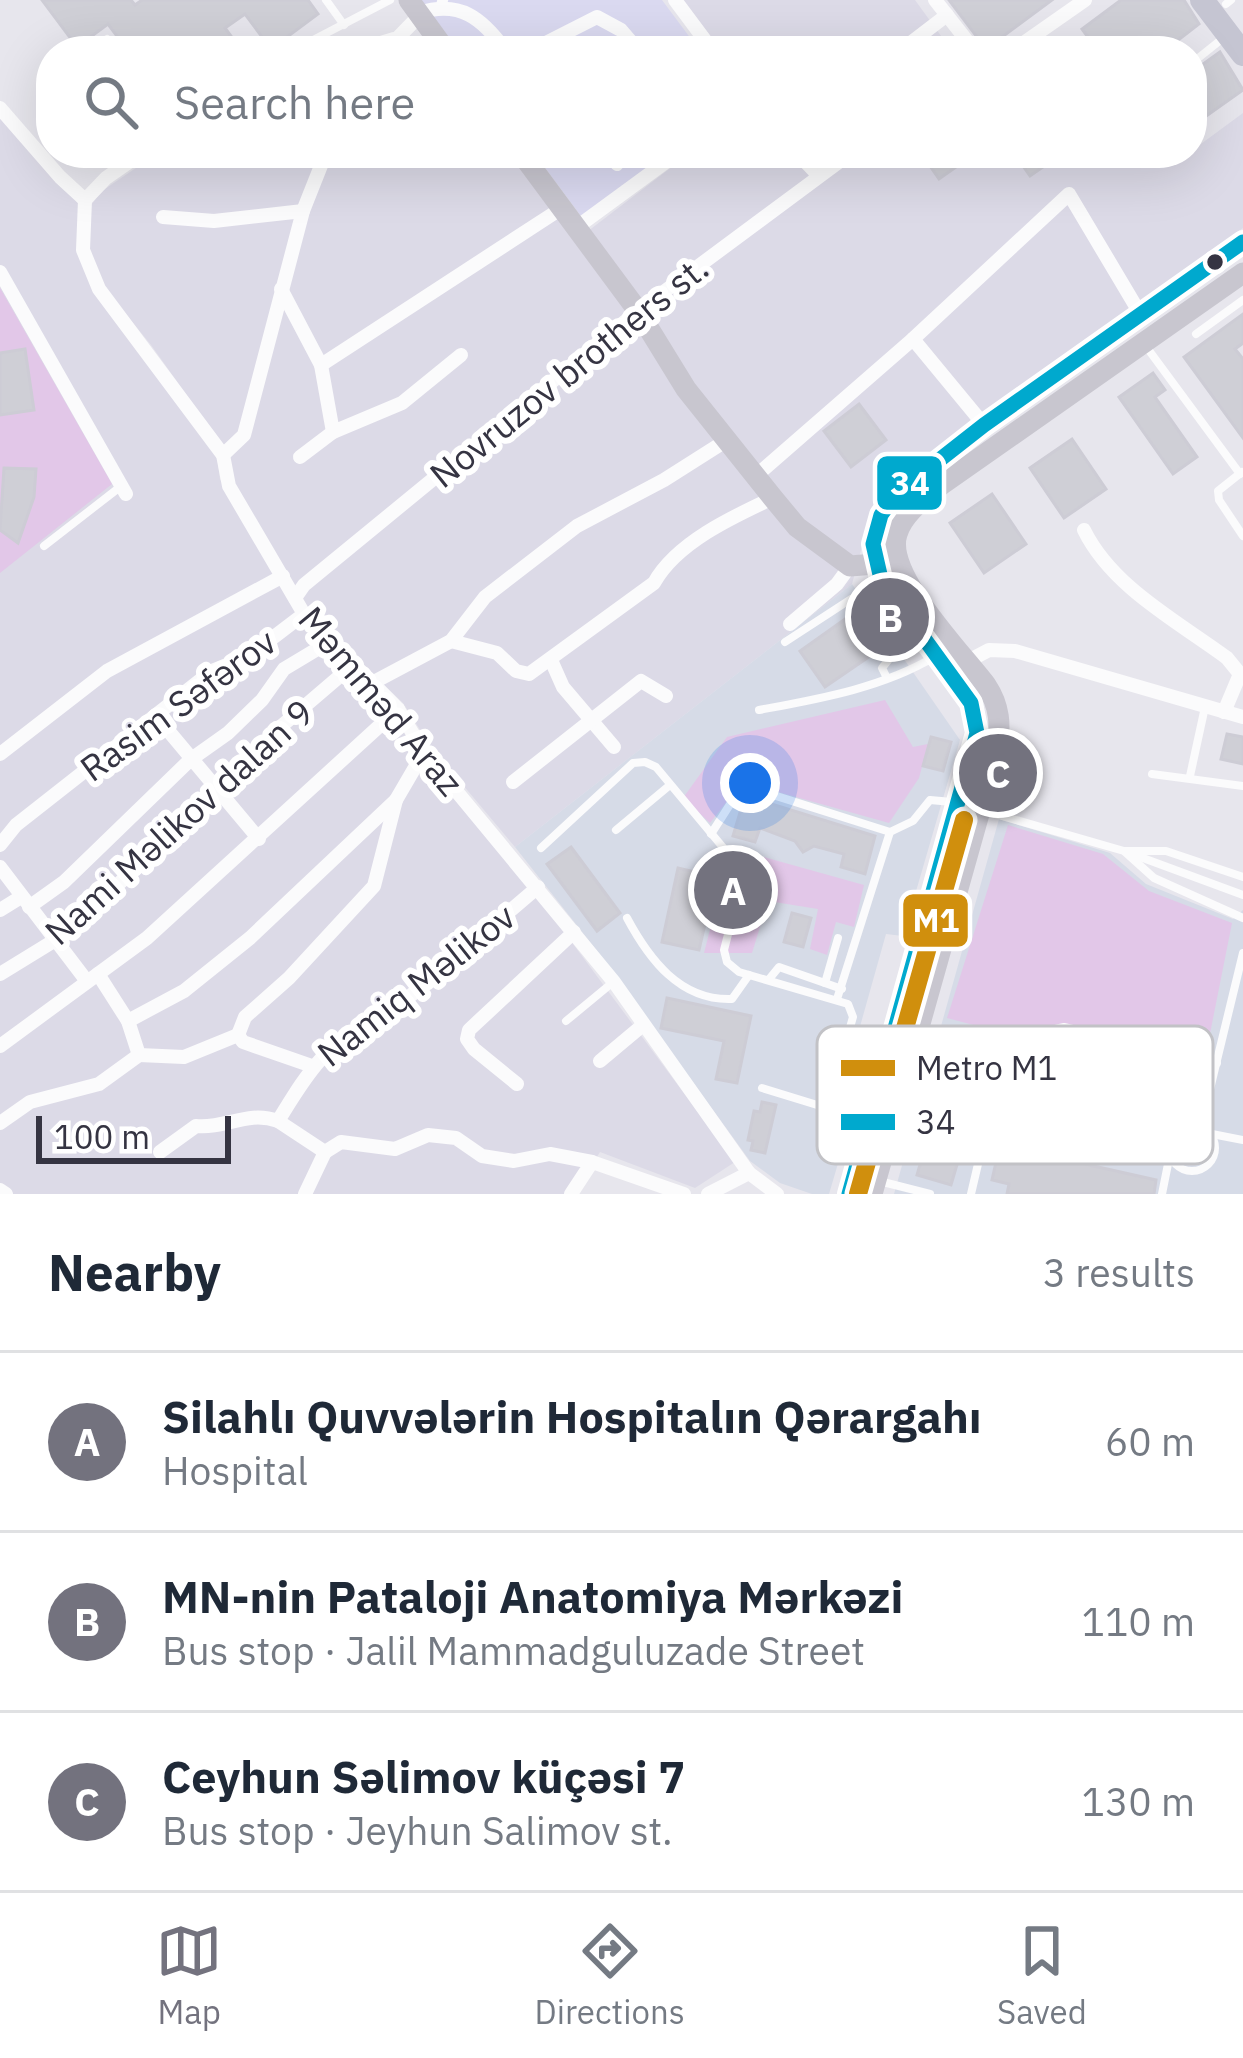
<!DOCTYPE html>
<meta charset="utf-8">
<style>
body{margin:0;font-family:"IBM Plex Sans",sans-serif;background:#f2f2f3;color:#1f2937}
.scale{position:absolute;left:36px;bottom:30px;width:195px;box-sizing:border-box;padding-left:12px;border:6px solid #353442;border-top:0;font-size:33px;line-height:42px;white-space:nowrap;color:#353442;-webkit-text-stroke:9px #fff;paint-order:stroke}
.you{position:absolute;left:750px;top:783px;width:42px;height:42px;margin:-30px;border:9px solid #fff;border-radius:50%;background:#1a73e8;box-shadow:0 0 0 18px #1a73e833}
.badge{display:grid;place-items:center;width:78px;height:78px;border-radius:50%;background:#73727e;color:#fff;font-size:39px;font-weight:700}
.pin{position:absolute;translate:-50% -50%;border:6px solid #fff;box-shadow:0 3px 12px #0006}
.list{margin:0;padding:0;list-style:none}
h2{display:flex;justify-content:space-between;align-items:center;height:156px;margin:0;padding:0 48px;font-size:51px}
h2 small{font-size:39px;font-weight:400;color:#747a83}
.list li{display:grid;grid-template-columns:78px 1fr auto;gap:36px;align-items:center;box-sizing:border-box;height:180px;padding:0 48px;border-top:3px solid #e0e1e3}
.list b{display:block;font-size:45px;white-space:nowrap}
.list p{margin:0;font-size:39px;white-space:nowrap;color:#747a83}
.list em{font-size:39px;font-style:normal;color:#747a83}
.icon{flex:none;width:66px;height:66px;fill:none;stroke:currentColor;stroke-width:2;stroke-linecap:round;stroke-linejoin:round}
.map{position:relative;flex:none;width:1243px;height:1194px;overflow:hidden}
.search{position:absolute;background:#fff;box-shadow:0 12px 48px #0002;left:36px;right:36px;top:36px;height:132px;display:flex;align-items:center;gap:30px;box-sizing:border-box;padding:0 42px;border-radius:48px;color:#747a83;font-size:45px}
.sheet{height:696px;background:#fff}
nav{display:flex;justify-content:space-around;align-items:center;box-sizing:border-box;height:168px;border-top:3px solid #e0e1e3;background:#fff;font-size:33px;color:#747a83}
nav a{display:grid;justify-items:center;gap:6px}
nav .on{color:#73727e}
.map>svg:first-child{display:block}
.residential{fill:#dcdae7}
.commercial{fill:#dad9f0}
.medical{fill:#d6dbe7}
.green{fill:#e2c7e8}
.building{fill:#cfcfd6;stroke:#cdccd5;stroke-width:3}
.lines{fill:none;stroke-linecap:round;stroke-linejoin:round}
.path{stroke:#c6c6cb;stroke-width:3;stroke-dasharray:6 6;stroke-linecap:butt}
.lane{stroke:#fbfbfc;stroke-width:8}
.street{stroke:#fbfbfc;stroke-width:14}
.secondary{stroke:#c8c6cf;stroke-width:21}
.primary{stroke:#c5c5d2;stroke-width:24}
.bus-1-casing{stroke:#fff;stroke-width:24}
.bus-1{stroke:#00a9ce;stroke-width:15}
.metro-1-casing{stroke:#fff;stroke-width:27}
.metro-1{stroke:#d08f0d;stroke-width:18}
.bus-dot{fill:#353442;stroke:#fff;stroke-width:4.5}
.labels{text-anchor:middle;stroke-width:12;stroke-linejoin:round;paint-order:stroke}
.street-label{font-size:36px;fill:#353442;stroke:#fff}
.key{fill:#fff;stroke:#c2c2c6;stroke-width:3}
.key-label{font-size:33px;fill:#353442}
.line-badge{stroke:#fff;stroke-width:4.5}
.badge-label{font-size:33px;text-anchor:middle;font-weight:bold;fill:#fff}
</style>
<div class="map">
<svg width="1243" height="1194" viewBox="0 0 1243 1194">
<rect width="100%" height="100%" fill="#e7e6ed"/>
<!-- residential -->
<g class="residential">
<polygon points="682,0 915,0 952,51 720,51"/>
<polygon points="1243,113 1243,228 897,479 871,512 852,584 515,847 431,747 403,703 312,616 229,478 225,449 151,345 103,286 87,245 91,205 102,191 158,153 515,153 579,238 690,153 1161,153 1171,166"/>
<polygon points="0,115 80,201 78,248 217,456 220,479 285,589 396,717 416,755 530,886 735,1162 695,1188 600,1152 574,1194 0,1194"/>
</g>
<!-- commercial -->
<g class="commercial">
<polygon points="421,0 662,0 700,51 459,51"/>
<polygon points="534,153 671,153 583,219"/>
</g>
<!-- medical -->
<g class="medical">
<polygon points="852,584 960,740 903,936 886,934 852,1055 868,1062 829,1194 812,1194 780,1183 750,1161 605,961 515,847"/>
<polygon points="999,819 1110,853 1146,884 1233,919 1243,910 1243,1194 894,1194"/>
</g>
<!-- green -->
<g class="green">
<polygon points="0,288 112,484 0,573"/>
<polygon points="885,700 913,747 928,744 919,778 889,823 742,782 710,823 683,798 727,737"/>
<polygon points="1008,825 1103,854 1149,891 1232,923 1194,1114 1049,1081 1057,1047 947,1018"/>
<polygon points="731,848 864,885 854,927 836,922 827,955 810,949 818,909 768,901 752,953 704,953"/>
</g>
<!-- building -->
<g class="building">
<polygon points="42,0 131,0 135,5 142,0 308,0 318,14 271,49 245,14 225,28 242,51 128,51 108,24 77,47"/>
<polygon points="949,0 1052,0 986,49"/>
<polygon points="1121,0 1184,0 1199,24 1164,51 1098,51 1082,29"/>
<polygon points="1220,52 1243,90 1192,126 1192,72"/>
<polygon points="921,153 976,153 939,179"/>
<polygon points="1014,153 1063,153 1030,176"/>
<polygon points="1243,314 1243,343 1235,349 1243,359 1243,438 1184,357"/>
<polygon points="25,349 34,410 0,415 0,353"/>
<polygon points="1153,373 1165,390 1155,397 1197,457 1173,474 1119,397"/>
<polygon points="859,404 886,440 851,467 824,431"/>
<polygon points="1072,439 1106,489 1064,518 1030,468"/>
<polygon points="4,468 36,469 34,497 18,543 0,530"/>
<polygon points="992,494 1026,544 984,573 950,523"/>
<polygon points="845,619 870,656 825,687 800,651"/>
<polygon points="1227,734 1243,737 1243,764 1221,759"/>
<polygon points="931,737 951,742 943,771 923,766"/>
<polygon points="749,797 875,836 865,874 841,867 844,854 814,846 803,852 795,841 760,828 755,842 733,836 744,799"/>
<polygon points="571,847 620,913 597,931 547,864"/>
<polygon points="678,868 716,877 699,950 662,942"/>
<polygon points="792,913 811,918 803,947 784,942"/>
<polygon points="667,998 751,1016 737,1083 716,1079 724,1041 661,1028"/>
<polygon points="958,1033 993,1043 951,1185 917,1175"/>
<polygon points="762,1102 776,1105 765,1153 751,1150 753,1141 748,1140 754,1111 760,1112"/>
<polygon points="1000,1145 1156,1180 1154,1194 1007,1194 1009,1184 992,1180"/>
</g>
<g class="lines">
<!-- path -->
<polyline class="path" points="915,1094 939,1101"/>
<!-- lane -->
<g class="lane">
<polyline points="326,0 344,25"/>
<polyline points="441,2 444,0"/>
<polyline points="1226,4 1231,0"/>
<polyline points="107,39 115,51"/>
<polyline points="292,51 390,0"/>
<polyline points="1192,63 1222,39"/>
<polyline points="1196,334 1243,300"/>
<polyline points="1145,345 1240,474"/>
<polyline points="1242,472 1218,491 1219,500 1243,536"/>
<polyline points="44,546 120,487"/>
<polyline points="785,642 851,599 889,650 890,658 882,668 887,678"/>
<path d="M759,710C818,699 882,688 934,657"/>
<polyline points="1152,774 1243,786"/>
<polyline points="1190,776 1205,707"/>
<polyline points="981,810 1124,851 1154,878 1243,918"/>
<polyline points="616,830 670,785"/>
<polyline points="711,834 738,792 751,788 890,832"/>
<polyline points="541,848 633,763 645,762 656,767 736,863 743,876 724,950 727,962 739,972 848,1004 853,1017 827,1108 866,1123"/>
<polyline points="1243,877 1166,851 1124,851 1243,895"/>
<path d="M627,918C649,959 680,1001 732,999L749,975"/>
<polyline points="770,978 779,967 842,989"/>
<polyline points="825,983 838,938"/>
<polyline points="837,999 890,832 913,821 930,800 952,802"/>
<polyline points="566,1021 612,983"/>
<polyline points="762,1088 827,1108"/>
<polyline points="1039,1112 1168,1146"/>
<circle cx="1192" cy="1148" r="23"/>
<polyline points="1201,1126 1243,953"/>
<polyline points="1212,1134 1243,1140"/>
<polyline points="879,1181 930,1194"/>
<polyline points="971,1194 1004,1053 1025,1050 1051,1030 1064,1027 1217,1063"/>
<polyline points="1162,1194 1169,1159"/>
</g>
<!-- street -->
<g class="street">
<polyline points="675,0 713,51"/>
<polyline points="935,0 975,51"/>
<path d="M419,13C460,0 482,18 506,51"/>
<polyline points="354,51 394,39"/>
<polyline points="385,51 420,15"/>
<polyline points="530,51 597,17 621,30 639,51"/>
<polyline points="900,51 947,15"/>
<polyline points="1012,51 1085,0"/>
<polyline points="0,108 60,177 85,200"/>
<polyline points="142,153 106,178 85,200 83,250 99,289 223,455 229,486 304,614 398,709 424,752 614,982 749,1173 777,1194"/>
<polyline points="611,153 617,164"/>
<polyline points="797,153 818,175"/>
<polyline points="163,217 214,221 303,211"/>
<polyline points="577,227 678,153"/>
<polyline points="0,272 126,494"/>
<polyline points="281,289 321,365 333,432 402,403 461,355"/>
<polyline points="913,339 984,425"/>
<polyline points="321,365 562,208"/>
<polyline points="223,455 244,435 303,211 326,153"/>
<polyline points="300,457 333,432"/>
<polyline points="757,475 913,339 1069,194 1141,315"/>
<path d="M1084,530C1112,587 1177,621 1227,658L1240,674L1224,712"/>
<polyline points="295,598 304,585 638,311 851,153"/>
<polyline points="790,624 837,584 850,566"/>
<path d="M451,641L497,653L516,671L529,674L654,583C676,543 732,517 773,498"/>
<polyline points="551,660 563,687 614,747"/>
<polyline points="968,661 989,650 1015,651 1243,717"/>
<polyline points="374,682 451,641 485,597 577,526 664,480 727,440"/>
<polyline points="156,716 259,839"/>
<polyline points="0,754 107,671 283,576"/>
<polyline points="513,782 641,681 666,696"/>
<polyline points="0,845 16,825 212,671 249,656 304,614"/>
<polyline points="0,867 86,980"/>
<polyline points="29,907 64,882 190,760 228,733 262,700 284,669 329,642"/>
<polyline points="0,910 21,897"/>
<polyline points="0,974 57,939 220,793 278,729 354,664"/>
<polyline points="98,974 128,1021 139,1055 184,1057 238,1035 243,1042 312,1066"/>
<polyline points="128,1021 184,991 250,938 396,800 424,752"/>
<polyline points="238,1035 245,1017 289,978 374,886 396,800"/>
<polyline points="0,1046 147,938 398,709"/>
<polyline points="600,1061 643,1025"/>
<polyline points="517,1084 474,1049 467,1039 469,1030 574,932"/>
<polyline points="0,1123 30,1102 99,1084 139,1055"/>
<path d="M160,1152L196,1126C226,1129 247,1110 278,1121"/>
<polyline points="325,1152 341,1142 395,1149 428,1135 456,1138 482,1156 514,1161 550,1154 592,1162 571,1194"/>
<polyline points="592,1162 684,1194"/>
<polyline points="0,1190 6,1194"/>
<path d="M305,1194L325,1152L278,1121C303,1081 326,1038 375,1026L538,887"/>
<polyline points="708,1194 749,1173"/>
</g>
<!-- secondary -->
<g class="secondary">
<polyline points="409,0 446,51"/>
<polyline points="521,153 638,311 686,389 773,498 797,527 850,566 888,563"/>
<polyline points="849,1194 977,733 971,703 881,579 873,544 881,515 896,494 984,425 1243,242"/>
<path d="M872,1194L997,750C1001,725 1000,706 986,685C961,652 884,574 897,534C903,513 925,498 941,485L1243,273"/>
</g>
<!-- primary -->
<polyline class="primary" points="1202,0 1243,54"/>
<defs>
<polyline id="bus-1" points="849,1194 977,733 971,703 881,579 873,544 881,515 896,494 984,425 1243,242"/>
</defs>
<!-- bus-1 casing -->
<use href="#bus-1" class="bus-1-casing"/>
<!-- bus-1 -->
<use href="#bus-1" class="bus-1"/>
<defs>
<polyline id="metro-1" points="858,1194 964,820"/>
</defs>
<!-- metro-1 casing -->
<use href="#metro-1" class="metro-1-casing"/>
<!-- metro-1 -->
<use href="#metro-1" class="metro-1"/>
</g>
<!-- markers -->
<circle class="bus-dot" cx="1215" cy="262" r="10"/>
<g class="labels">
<!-- street labels -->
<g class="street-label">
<text transform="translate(569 371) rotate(-39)" y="13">Novruzov brothers st.</text>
<text transform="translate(381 701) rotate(50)" y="13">Məmməd Araz</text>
<text transform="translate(178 705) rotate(-36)" y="13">Rasim Səfərov</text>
<text transform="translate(179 822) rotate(-42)" y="13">Nami Məlikov dalan 9</text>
<text transform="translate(416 985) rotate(-38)" y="13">Namiq Məlikov</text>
</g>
</g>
<!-- legend -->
<rect x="817" y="1026" width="396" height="138" rx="18" class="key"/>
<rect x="841" y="1060" width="54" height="16" fill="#d08f0d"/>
<rect x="841" y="1114" width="54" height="16" fill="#00a9ce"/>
<g class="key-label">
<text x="916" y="1080">Metro M1</text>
<text x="916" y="1134">34</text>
</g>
<g class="line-badge">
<rect x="875" y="454" width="69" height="58" rx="12" fill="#00a9ce"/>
<rect x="901" y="892" width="69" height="57" rx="12" fill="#d08f0d"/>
</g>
<g class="badge-label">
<text x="910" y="495">34</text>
<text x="936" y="932">M1</text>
</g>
</svg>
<div class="scale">100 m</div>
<div class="you"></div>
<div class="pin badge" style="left:733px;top:890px">A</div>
<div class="pin badge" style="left:890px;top:617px">B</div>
<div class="pin badge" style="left:998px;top:773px">C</div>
<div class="search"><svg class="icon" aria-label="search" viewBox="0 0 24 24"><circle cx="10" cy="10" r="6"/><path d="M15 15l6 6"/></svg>Search here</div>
</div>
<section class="sheet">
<h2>Nearby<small>3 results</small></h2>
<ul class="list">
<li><span class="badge">A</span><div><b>Silahlı Quvvələrin Hospitalın Qərargahı</b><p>Hospital</p></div><em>60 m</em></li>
<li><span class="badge">B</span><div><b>MN-nin Pataloji Anatomiya Mərkəzi</b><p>Bus stop · Jalil Mammadguluzade Street</p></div><em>110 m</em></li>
<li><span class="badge">C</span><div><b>Ceyhun Səlimov küçəsi 7</b><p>Bus stop · Jeyhun Salimov st.</p></div><em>130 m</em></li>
</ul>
</section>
<nav>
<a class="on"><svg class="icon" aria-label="map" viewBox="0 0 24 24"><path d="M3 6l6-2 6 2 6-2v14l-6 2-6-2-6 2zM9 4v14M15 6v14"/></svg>Map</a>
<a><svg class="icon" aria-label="directions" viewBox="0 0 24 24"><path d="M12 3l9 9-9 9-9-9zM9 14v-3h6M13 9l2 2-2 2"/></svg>Directions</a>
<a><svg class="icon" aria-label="saved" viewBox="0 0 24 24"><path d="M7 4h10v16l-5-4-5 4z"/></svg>Saved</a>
</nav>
